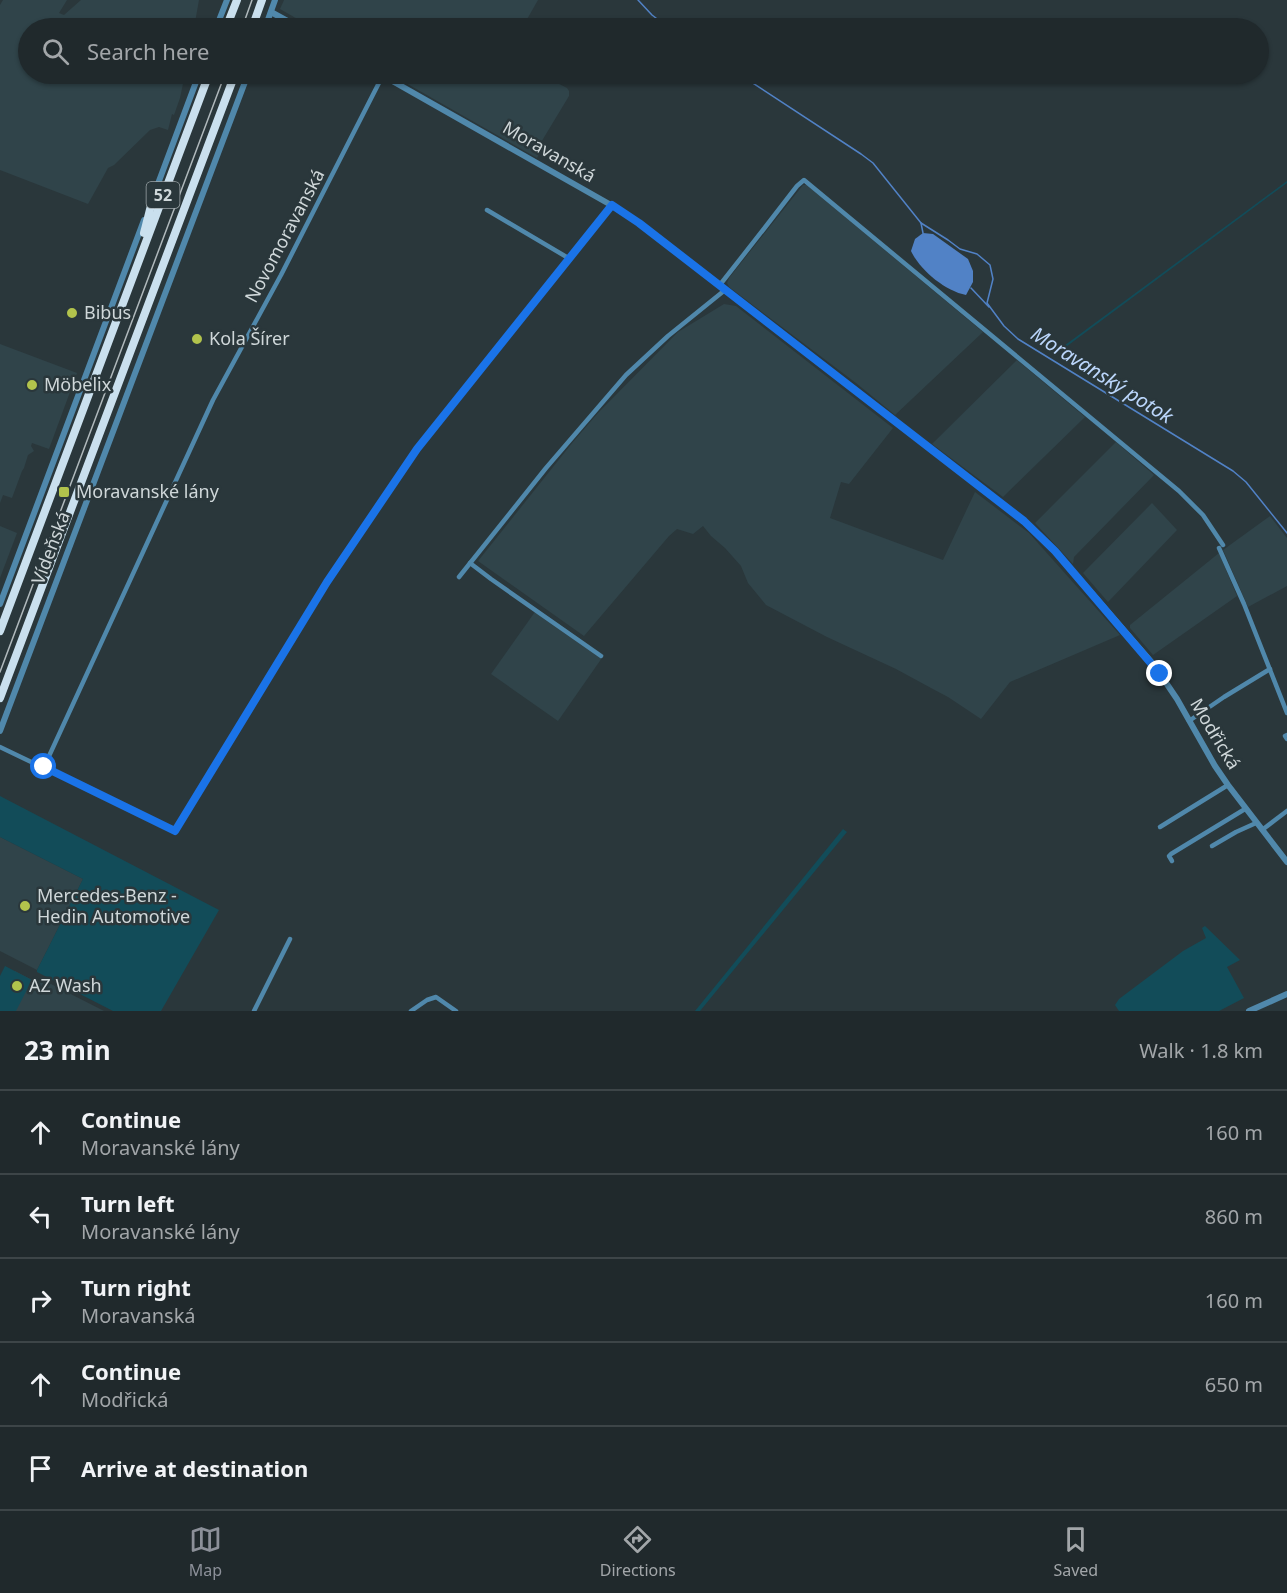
<!DOCTYPE html>
<meta charset="utf-8">
<style>
body{margin:0;font-family:"Noto Sans",sans-serif;background:#2d3538;color:#f1f3f6}
.stop{position:absolute;width:18px;height:18px;margin:-14px;border:4px solid #1a73e8;border-radius:50%;background:#fff}
.stop.end{background:#1a73e8;border-color:#fff;box-shadow:0 2px 6px #0008}
.list{margin:0;padding:0;list-style:none}
h2{display:flex;justify-content:space-between;align-items:center;height:78px;margin:0;padding:0 24px;font-size:26px}
h2 small{font-size:20px;font-weight:400;color:#a2a6a9}
.list li{display:grid;grid-template-columns:39px 1fr auto;gap:18px;align-items:center;box-sizing:border-box;height:84px;padding:0 24px;border-top:2px solid #3d4548}
.list b{display:block;font-size:22px;white-space:nowrap}
.list p{margin:0;font-size:20px;white-space:nowrap;color:#a2a6a9}
.list em{font-size:20px;font-style:normal;color:#a2a6a9}
.icon{flex:none;width:33px;height:33px;fill:none;stroke:currentColor;stroke-width:2;stroke-linecap:round;stroke-linejoin:round}
.map{position:relative;flex:none;width:1287px;height:1011px;overflow:hidden}
.search{position:absolute;background:#20292c;box-shadow:0 2px 4px #0004;left:18px;right:18px;top:18px;height:66px;display:flex;align-items:center;gap:15px;box-sizing:border-box;padding:0 21px;border-radius:33px;color:#a2a6a9;font-size:22px}
.sheet{height:498px;background:#20292c}
nav{display:flex;justify-content:space-around;align-items:center;box-sizing:border-box;height:84px;border-top:2px solid #3d4548;background:#20292c;font-size:16px;color:#a2a6a9}
nav a{display:grid;justify-items:center;gap:3px}
nav .on{color:#8c9099}
.map>svg:first-child{display:block}
.built{fill:#30444a}
.green{fill:#124c59}
.water{fill:#5182c6}
.lines{fill:none;stroke-linecap:round;stroke-linejoin:round}
.stream{stroke:#5182c6;stroke-width:1.5}
.minor{stroke:#5088ab;stroke-width:4.5}
.tertiary{stroke:#5088ab;stroke-width:6}
.trunk{stroke:#cae0ee;stroke-width:8}
.tram{stroke:#b0b9bc;stroke-width:1.5}
.route{stroke:#1a73e8;stroke-width:8}
.poi-dot{fill:#b2c34c;stroke:#2a373b;stroke-width:2}
.labels{text-anchor:middle;stroke-width:5;stroke-linejoin:round;paint-order:stroke}
.shield{fill:#2a373b;stroke:#9ea7aa;stroke-width:1.5}
.shield-label{font-size:16px;font-weight:bold;fill:#cfd7d9}
.street-label{font-size:18px;fill:#cfd7d9;stroke:#2a373b}
.poi-label{font-size:18px;fill:#cfd7d9;stroke:#2a373b;text-anchor:start}
.water-label{font-size:20px;font-style:italic;fill:#bbd6fb;stroke:#2a373b}
</style>
<div class="map">
<svg width="1287" height="1011" viewBox="0 0 1287 1011">
<rect width="100%" height="100%" fill="#2a373b"/>
<!-- built -->
<g class="built">
<polygon points="3,0 67,0 59,13 64,15 81,0 199,0 194,28 28,28 28,74 185,74 180,98 174,115 172,114 168,130 159,127 150,130 114,165 108,168 88,204 0,170 0,5"/>
<polygon points="284,0 538,0 522,28 313,28 280,9"/>
<polygon points="390,74 540,74 567,88 569,91 569,96 540,144 543,146 537,158"/>
<polygon points="803,185 807,185 983,332 895,415 856,383 729,287 727,283 729,278"/>
<polygon points="724,304 736,306 893,428 849,484 841,482 830,518 943,560 975,492 1029,533 1120,635 1010,682 981,719 948,697 931,688 896,669 827,637 766,605 748,583 741,566 725,548 711,536 703,526 693,534 677,529 669,536 584,636 478,561 573,442 598,413 678,332"/>
<polygon points="0,344 77,373 49,449 32,443 31,446 34,451 28,455 24,468 22,471 12,498 3,495 0,503"/>
<polygon points="1017,360 1085,417 1003,497 932,444"/>
<polygon points="1116,442 1154,475 1074,557 1073,564 1035,523"/>
<polygon points="1152,503 1177,530 1108,602 1083,573"/>
<polygon points="1270,516 1287,538 1287,586 1248,607 1223,550"/>
<polygon points="0,526 17,533 0,578"/>
<polygon points="1219,553 1237,596 1153,655 1130,628 1130,625"/>
<polygon points="537,609 604,655 558,721 491,674"/>
<polygon points="0,837 83,879 37,970 0,951"/>
<polygon points="15,971 32,980 49,983 104,1011 12,1011 0,999"/>
</g>
<!-- green -->
<g class="green">
<polygon points="1287,181 1287,183 1055,355 1053,354"/>
<polygon points="0,796 219,910 161,1011 113,1011 37,972 37,970 83,879 0,837"/>
<polygon points="843,829 847,832 700,1011 695,1011"/>
<polygon points="1205,926 1240,960 1227,967 1244,998 1219,1011 1119,1011 1115,1005 1119,999 1183,951 1206,938 1202,928"/>
<polygon points="5,966 32,980 16,1011 0,1011 0,976"/>
</g>
<!-- water -->
<path class="water" d="M923,233L933,234L968,259L973,271V282L966,295C945,291 920,270 911,251L915,239Z"/>
<g class="lines">
<!-- stream -->
<g class="stream">
<polyline points="638,0 652,15 669,28"/>
<polyline points="739,74 861,154 873,163 921,223 948,240 960,249 977,254 990,265 993,279 987,303 1004,326 1018,339 1233,471 1246,482 1287,533"/>
<polyline points="921,223 923,233"/>
<polyline points="971,288 989,307"/>
</g>
<!-- minor -->
<g class="minor">
<polyline points="487,210 570,259"/>
<polyline points="719,286 763,230 797,186 804,180 1179,491 1203,515 1223,545"/>
<polyline points="1219,548 1244,604 1287,713"/>
<polyline points="470,563 491,579 601,656"/>
<polyline points="459,577 546,468 626,375 668,336 725,290"/>
<polyline points="1189,721 1224,697 1270,669"/>
<polyline points="1287,735 1285,736 1287,739"/>
<polyline points="0,747 175,831 327,582 417,449 611,205"/>
<polyline points="44,767 213,400 281,275 383,75"/>
<polyline points="1160,827 1228,785"/>
<polyline points="1262,830 1287,811"/>
<polyline points="1212,846 1236,832 1256,823"/>
<polyline points="1172,861 1169,856 1171,854 1245,809"/>
<polyline points="254,1011 290,939"/>
<polyline points="411,1011 427,1000 436,997 456,1011"/>
</g>
<!-- tertiary -->
<g class="tertiary">
<polyline points="271,12 300,28"/>
<polyline points="216,28 227,0"/>
<polyline points="265,28 275,0"/>
<polyline points="380,74 611,205 639,223 1024,521 1055,551 1154,665 1177,699 1215,766 1228,785 1287,862"/>
<polyline points="153,197 199,74"/>
<polyline points="0,604 144,220"/>
<polyline points="0,731 248,74"/>
<polyline points="1249,1011 1287,994"/>
</g>
<!-- trunk -->
<g class="trunk">
<polyline points="226,28 237,0"/>
<polyline points="252,28 262,0"/>
<polyline points="144,233 154,194"/>
<polyline points="0,631 209,74"/>
<polyline points="0,698 235,74"/>
</g>
<!-- tram -->
<g class="tram">
<polyline points="242,28 252,0"/>
<polyline points="0,672 225,74"/>
</g>
</g>
<g class="lines">
<!-- route -->
<polyline class="route" points="44,767 175,831 327,582 417,449 612,205 639,223 1024,521 1055,551 1160,674"/>
</g>
<!-- markers -->
<g class="poi-dot">
<circle cx="72" cy="313" r="6"/>
<circle cx="197" cy="339" r="6"/>
<circle cx="32" cy="385" r="6"/>
<rect x="58" y="486" width="12" height="12" rx="3"/>
<circle cx="25" cy="906" r="6"/>
<circle cx="17" cy="986" r="6"/>
</g>
<g class="labels">
<!-- shield labels -->
<rect class="shield" x="146.5" y="182" width="33" height="26" rx="4.5"/>
<g class="shield-label">
<text x="163" y="201">52</text>
</g>
<!-- street labels -->
<g class="street-label">
<text transform="translate(549 152) rotate(30)" y="6">Moravanská</text>
<text transform="translate(285 236) rotate(-62)" y="6">Novomoravanská</text>
<text transform="translate(51 548) rotate(-69)" y="6">Vídeňská</text>
<text transform="translate(1215 734) rotate(59)" y="6">Modřická</text>
</g>
<!-- poi labels -->
<g class="poi-label">
<text x="84" y="319">Bibus</text>
<text x="209" y="345">Kola Šírer</text>
<text x="44" y="391">Möbelix</text>
<text x="76" y="498">Moravanské lány</text>
<text x="37" y="902">Mercedes-Benz -<tspan x="37" dy="21">Hedin Automotive</tspan></text>
<text x="29" y="992">AZ Wash</text>
</g>
<!-- water labels -->
<g class="water-label">
<text transform="translate(1102 375) rotate(32)" y="7">Moravanský potok</text>
</g>
</g>
</svg>
<div class="stop" style="left:44px;top:767px"></div>
<div class="stop end" style="left:1160px;top:674px"></div>
<div class="search"><svg class="icon" aria-label="search" viewBox="0 0 24 24"><circle cx="10" cy="10" r="6"/><path d="M15 15l6 6"/></svg>Search here</div>
</div>
<section class="sheet">
<h2>23 min<small>Walk · 1.8 km</small></h2>
<ul class="list">
<li><svg class="icon" aria-label="ahead" viewBox="0 0 24 24"><path d="M12 20V5M6 11l6-6 6 6"/></svg><div><b>Continue</b><p>Moravanské lány</p></div><em>160 m</em></li>
<li><svg class="icon" aria-label="left" viewBox="0 0 24 24"><path d="M17 20v-9H6M10 6l-5 5 5 5"/></svg><div><b>Turn left</b><p>Moravanské lány</p></div><em>860 m</em></li>
<li><svg class="icon" aria-label="right" viewBox="0 0 24 24"><path d="M7 20v-9h11M14 6l5 5-5 5"/></svg><div><b>Turn right</b><p>Moravanská</p></div><em>160 m</em></li>
<li><svg class="icon" aria-label="ahead" viewBox="0 0 24 24"><path d="M12 20V5M6 11l6-6 6 6"/></svg><div><b>Continue</b><p>Modřická</p></div><em>650 m</em></li>
<li><svg class="icon" aria-label="arrive" viewBox="0 0 24 24"><path d="M6 21V4h12l-3 4 3 4H6"/></svg><div><b>Arrive at destination</b></div></li>
</ul>
</section>
<nav>
<a class="on"><svg class="icon" aria-label="map" viewBox="0 0 24 24"><path d="M3 6l6-2 6 2 6-2v14l-6 2-6-2-6 2zM9 4v14M15 6v14"/></svg>Map</a>
<a><svg class="icon" aria-label="directions" viewBox="0 0 24 24"><path d="M12 3l9 9-9 9-9-9zM9 14v-3h6M13 9l2 2-2 2"/></svg>Directions</a>
<a><svg class="icon" aria-label="saved" viewBox="0 0 24 24"><path d="M7 4h10v16l-5-4-5 4z"/></svg>Saved</a>
</nav>
